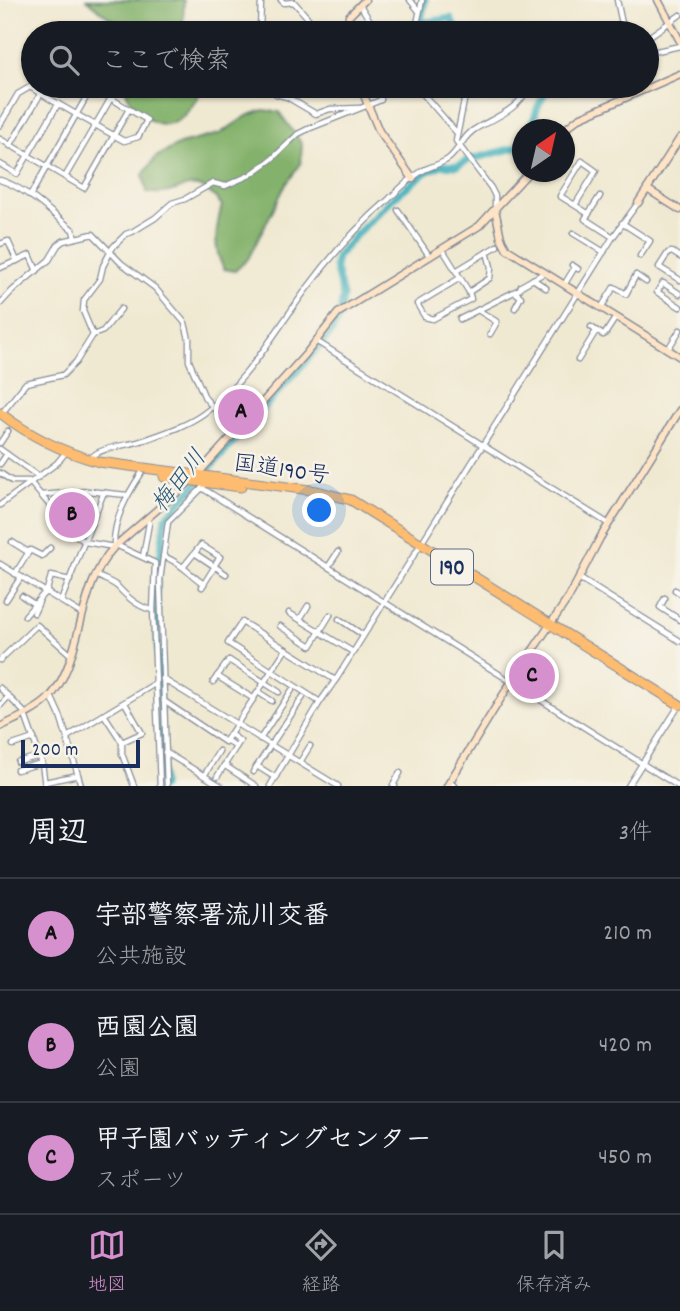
<!DOCTYPE html>
<html lang="ja">
<meta charset="utf-8">
<style>
body{margin:0;font-family:Dekko,"Klee One",sans-serif;background:#242831;color:#f1f3f6}
.compass{position:absolute;left:512px;top:119px;width:63px;height:63px;border-radius:50%;background:#171b24;box-shadow:0 2px 5px #0004;rotate:34deg}
.scale{position:absolute;left:21px;bottom:18px;width:119px;box-sizing:border-box;padding-left:7px;border:4px solid #1b2f5e;border-top:0;font-size:19px;line-height:24px;white-space:nowrap;color:#1b2f5e;-webkit-text-stroke:5px #f7f3e8;paint-order:stroke}
.you{position:absolute;left:320px;top:511px;width:24px;height:24px;margin:-18px;border:5px solid #fff;border-radius:50%;background:#1a73e8;box-shadow:0 0 0 10px #1a73e833}
.badge{display:grid;place-items:center;width:46px;height:46px;border-radius:50%;background:#d690ce;color:#111;font-size:23px;font-weight:700}
.pin{position:absolute;translate:-50% -50%;border:4px solid #fff;box-shadow:0 2px 7px #0006}
.list{margin:0;padding:0;list-style:none}
h2{display:flex;justify-content:space-between;align-items:center;height:91px;margin:0;padding:0 28px;font-size:30px}
h2 small{font-size:23px;font-weight:400;color:#9ea1a6}
.list li{display:grid;grid-template-columns:46px 1fr auto;gap:21px;align-items:center;box-sizing:border-box;height:112px;padding:0 28px;border-top:2px solid #363941}
.list b{display:block;font-size:26px;white-space:nowrap}
.list p{margin:0;font-size:23px;white-space:nowrap;color:#9ea1a6}
.list em{font-size:23px;font-style:normal;color:#9ea1a6}
.icon{flex:none;width:38px;height:38px;fill:none;stroke:currentColor;stroke-width:2;stroke-linecap:round;stroke-linejoin:round}
.map{position:relative;flex:none;width:680px;height:786px;overflow:hidden}
.search{position:absolute;background:#171b24;box-shadow:0 2px 5px #0004;left:21px;right:21px;top:21px;height:77px;display:flex;align-items:center;gap:18px;box-sizing:border-box;padding:0 24px;border-radius:38px;color:#9ea1a6;font-size:26px}
.sheet{height:427px;background:#171b24}
nav{display:flex;justify-content:space-around;align-items:center;box-sizing:border-box;height:98px;border-top:2px solid #363941;background:#171b24;font-size:19px;color:#9ea1a6}
nav a{display:grid;justify-items:center;gap:4px}
nav .on{color:#d690ce}
.map>svg:first-child{display:block}
.forest{fill:#84b26c;stroke:#507065;stroke-width:2}
.lines{fill:none;stroke-linecap:round;stroke-linejoin:round}
.river{stroke:#44b2be;stroke-width:7}
.street-casing{stroke:#868c98;stroke-width:7}
.secondary-casing{stroke:#868c98;stroke-width:9}
.highway-casing{stroke:#868c98;stroke-width:11}
.street{stroke:#fff;stroke-width:4.5}
.secondary{stroke:#fee4c6;stroke-width:6}
.highway{stroke:#fdbc70;stroke-width:9}
.labels{text-anchor:middle;stroke-width:5;stroke-linejoin:round;paint-order:stroke}
.shield{fill:#f7f3e8;stroke:#5d6a87;stroke-width:2}
.shield-label{font-size:21px;font-weight:bold;fill:#1b2f5e}
.street-label{font-size:23px;fill:#1b2f5e;stroke:#f7f3e8}
.water-label{font-size:24px;font-style:italic;fill:#27567b;stroke:#f7f3e8}
</style>
<div class="map">
<svg width="680" height="786" viewBox="0 0 680 786">
<rect width="100%" height="100%" fill="#f7f3e8"/>
<filter id="ink" filterUnits="userSpaceOnUse"><feTurbulence type="fractalNoise" baseFrequency=".0143" numOctaves="2"/><feDisplacementMap in="SourceGraphic" scale="14" xChannelSelector="R" yChannelSelector="G"/><feConvolveMatrix kernelMatrix="1 2 1 2 8 2 1 2 1" color-interpolation-filters="sRGB"/></filter>
<filter id="wash" filterUnits="userSpaceOnUse"><feTurbulence type="fractalNoise" baseFrequency=".00686" numOctaves="4" result="noise"/><feDisplacementMap in="SourceGraphic" scale="28" xChannelSelector="R" yChannelSelector="G"/><feGaussianBlur stdDeviation="1.57" result="paint"/><feColorMatrix in="noise" values="0 0 0 0 0 0 0 0 0 0 0 0 0 0 0 0 0 1.4 0 .05"/><feComposite in="paint" operator="in"/></filter>
<g filter="url(#wash)">
<rect width="100%" height="100%" fill="#f0e9d2"/>
<!-- forest -->
<g class="forest">
<polygon points="87,0 184,0 183,23 185,33 128,33"/>
<path d="M125,86H203C199,97 188,114 177,121C154,133 127,106 125,86Z"/>
<path d="M263,110L279,112L302,144L301,163L285,186L248,259L235,271L224,269C212,248 216,228 222,205C188,165 185,200 147,192L143,175L156,157L180,144L219,134L247,116Z"/>
</g>
<g class="lines">
<!-- river -->
<g class="river">
<polyline points="425,0 421,21 426,22 451,18 457,30 462,33"/>
<polyline points="530,130 538,106 549,86"/>
<polyline points="162,786 156,591 165,519 331,333 340,315 343,296 335,266 337,257 356,235 394,197 426,172 441,165 457,166 468,160 518,147 522,140"/>
</g>
</g>
</g>
<g filter="url(#ink)">
<g class="lines">
<defs>
<g id="street">
<polyline points="281,0 284,3 294,2 320,32"/>
<polyline points="410,0 419,11"/>
<polyline points="617,0 624,33"/>
<polyline points="360,5 372,24"/>
<polyline points="260,33 261,0"/>
<polyline points="319,33 333,29 344,33"/>
<polyline points="418,33 417,24 422,0"/>
<polyline points="647,38 680,15"/>
<polyline points="647,39 652,52 680,46"/>
<polyline points="273,86 276,94 287,97 316,114 330,109 360,108"/>
<polyline points="416,86 457,133"/>
<polyline points="467,86 456,141 491,188 495,196 495,208"/>
<polyline points="606,86 607,87"/>
<path d="M0,125L18,94L30,87C61,106 93,124 124,141L138,137L147,120L92,87L30,196"/>
<polyline points="0,139 84,188 129,109"/>
<polyline points="10,146 41,93"/>
<polyline points="0,164 17,174 58,104"/>
<polyline points="65,177 111,98"/>
<path d="M0,180C28,189 50,212 73,230L75,238"/>
<polyline points="600,196 585,219 613,237"/>
<polyline points="575,205 596,171 582,161 560,196 589,214"/>
<polyline points="398,210 430,257"/>
<polyline points="622,223 650,241 640,256"/>
<polyline points="573,233 604,252"/>
<polyline points="0,244 8,241 17,261"/>
<polyline points="443,250 469,292 471,299 433,319 425,317 417,304 460,278"/>
<polyline points="680,257 672,252 668,253 659,267 680,280"/>
<polyline points="572,265 578,269"/>
<polyline points="0,268 30,255 37,271"/>
<polyline points="456,271 497,246"/>
<polyline points="533,279 546,288"/>
<polyline points="564,285 575,267"/>
<polyline points="469,292 490,278 491,267 487,252"/>
<polyline points="515,292 521,297 515,308"/>
<polyline points="680,294 663,283 657,292 680,307"/>
<polyline points="0,304 12,291 49,260 58,245 63,241 93,234 121,263 155,288 185,323 189,339 189,361 205,398 236,433"/>
<polyline points="601,308 614,287 626,294 636,275 646,282"/>
<polyline points="478,310 497,322 490,334"/>
<polyline points="460,319 520,289 521,286 544,273"/>
<polyline points="591,327 603,335 605,334 616,317"/>
<polyline points="93,335 103,331 121,309"/>
<polyline points="316,341 609,524"/>
<polyline points="668,349 680,330"/>
<polyline points="578,360 596,331"/>
<polyline points="2,413 26,383 63,375 76,362 93,335 83,311 84,300 100,279 103,266 113,247 126,234 132,232 155,218 172,203 185,199 213,183 225,186 250,175 272,159 298,134 308,129 381,100 380,86"/>
<polyline points="0,443 8,431"/>
<polyline points="0,449 39,477"/>
<path d="M90,459C100,446 129,446 144,440C164,433 186,426 203,414C249,381 274,332 308,287C331,256 357,227 387,201C398,190 410,178 424,170C432,166 441,164 448,159C459,151 464,134 477,128C496,117 520,109 529,86"/>
<polyline points="0,464 7,454"/>
<path d="M0,473L12,481H29L74,534L85,542L114,547C113,520 127,495 141,474"/>
<polyline points="202,488 678,786"/>
<polyline points="42,495 88,491 127,495"/>
<polyline points="0,505 57,463 66,452"/>
<polyline points="12,542 28,552"/>
<polyline points="116,545 155,563 153,610 160,786"/>
<polyline points="196,554 226,574"/>
<path d="M163,556C180,562 189,574 204,584"/>
<polyline points="143,557 149,523 147,519"/>
<polyline points="0,564 82,614"/>
<polyline points="184,566 201,545 220,557 214,566"/>
<polyline points="328,567 338,552"/>
<polyline points="15,574 30,550 42,556 50,548"/>
<path d="M96,575C102,579 113,582 118,587C127,597 139,608 153,610"/>
<polyline points="579,578 680,641"/>
<polyline points="202,587 215,566"/>
<polyline points="675,590 680,593"/>
<polyline points="46,593 51,576 70,580"/>
<polyline points="22,596 34,604"/>
<polyline points="665,598 660,607 680,620"/>
<polyline points="6,600 21,577"/>
<polyline points="61,601 104,492"/>
<polyline points="34,613 39,602"/>
<polyline points="289,613 353,652"/>
<polyline points="25,616 45,592"/>
<polyline points="300,619 308,606"/>
<polyline points="339,619 363,635"/>
<polyline points="280,626 311,646 330,615"/>
<polyline points="0,660 37,625 70,654"/>
<polyline points="217,676 254,699"/>
<polyline points="163,679 338,786"/>
<polyline points="335,680 242,622 228,643 320,702 337,678 613,237 638,203"/>
<polyline points="213,682 229,660 279,692"/>
<polyline points="0,688 24,712 42,763 45,786"/>
<polyline points="258,692 272,701"/>
<polyline points="164,701 225,742 286,649"/>
<polyline points="0,706 9,696"/>
<polyline points="105,716 122,742 122,754 134,786"/>
<polyline points="230,734 240,741 236,747"/>
<polyline points="67,737 156,683"/>
<polyline points="260,739 292,690"/>
<polyline points="122,742 142,733 125,703"/>
<polyline points="13,745 34,738"/>
<polyline points="165,752 221,786"/>
<polyline points="18,762 39,756"/>
<polyline points="300,762 310,746"/>
<polyline points="224,765 256,786"/>
<polyline points="257,766 276,778"/>
<polyline points="17,770 42,763"/>
<polyline points="253,772 303,697"/>
<polyline points="78,775 81,786"/>
<polyline points="204,776 219,751"/>
<polyline points="217,777 236,747 226,740"/>
<polyline points="45,782 78,775 61,718 51,696"/>
<polyline points="449,782 455,786"/>
<polyline points="167,786 160,580 168,522 203,487"/>
<polyline points="270,786 320,702"/>
<polyline points="395,786 393,785 400,773"/>
<polyline points="628,786 680,704"/>
</g>
<g id="secondary">
<polyline points="658,0 680,41"/>
<polyline points="344,33 349,16 365,0"/>
<polyline points="360,86 379,131 413,179"/>
<polyline points="564,130 579,118 680,74"/>
<polyline points="647,189 680,210"/>
<polyline points="638,203 680,138"/>
<polyline points="495,209 501,238 507,249 680,357"/>
<path d="M0,727C16,719 34,712 47,700C84,664 75,589 114,547L196,476L305,355L338,313L479,226L529,172"/>
<polyline points="447,786 511,682 569,597 600,538 680,410"/>
</g>
<g id="highway">
<path d="M0,413C30,436 62,452 99,462L317,491L351,500L680,705"/>
<polyline points="164,477 241,487"/>
</g>
</defs>
<!-- street casing -->
<use href="#street" class="street-casing"/>
<!-- secondary casing -->
<use href="#secondary" class="secondary-casing"/>
<!-- highway casing -->
<use href="#highway" class="highway-casing"/>
<!-- street -->
<use href="#street" class="street"/>
<!-- secondary -->
<use href="#secondary" class="secondary"/>
<!-- highway -->
<use href="#highway" class="highway"/>
</g>
</g>
<g class="labels">
<!-- shield labels -->
<rect class="shield" x="431" y="549.5" width="42" height="35" rx="5"/>
<g class="shield-label">
<text x="452" y="574">190</text>
</g>
<!-- street labels -->
<g class="street-label">
<text transform="translate(282 468) rotate(8)" y="8">国道190号</text>
</g>
<!-- water labels -->
<g class="water-label">
<text transform="translate(178 480) rotate(-52)" y="8">梅田川</text>
</g>
</g>
</svg>
<svg class="compass" viewBox="-18 -18 36 36"><path d="M0-13l5 13h-10z" fill="#e53935"/><path d="M0 13l5-13h-10z" fill="#9ea1a6"/></svg>
<div class="scale">200 m</div>
<div class="you"></div>
<div class="pin badge" style="left:241px;top:412px">A</div>
<div class="pin badge" style="left:72px;top:515px">B</div>
<div class="pin badge" style="left:532px;top:676px">C</div>
<div class="search"><svg class="icon" aria-label="search" viewBox="0 0 24 24"><circle cx="10" cy="10" r="6"/><path d="M15 15l6 6"/></svg>ここで検索</div>
</div>
<section class="sheet">
<h2>周辺<small>3件</small></h2>
<ul class="list">
<li><span class="badge">A</span><div><b>宇部警察署流川交番</b><p>公共施設</p></div><em>210 m</em></li>
<li><span class="badge">B</span><div><b>西園公園</b><p>公園</p></div><em>420 m</em></li>
<li><span class="badge">C</span><div><b>甲子園バッティングセンター</b><p>スポーツ</p></div><em>450 m</em></li>
</ul>
</section>
<nav>
<a class="on"><svg class="icon" aria-label="map" viewBox="0 0 24 24"><path d="M3 6l6-2 6 2 6-2v14l-6 2-6-2-6 2zM9 4v14M15 6v14"/></svg>地図</a>
<a><svg class="icon" aria-label="directions" viewBox="0 0 24 24"><path d="M12 3l9 9-9 9-9-9zM9 14v-3h6M13 9l2 2-2 2"/></svg>経路</a>
<a><svg class="icon" aria-label="saved" viewBox="0 0 24 24"><path d="M7 4h10v16l-5-4-5 4z"/></svg>保存済み</a>
</nav>
